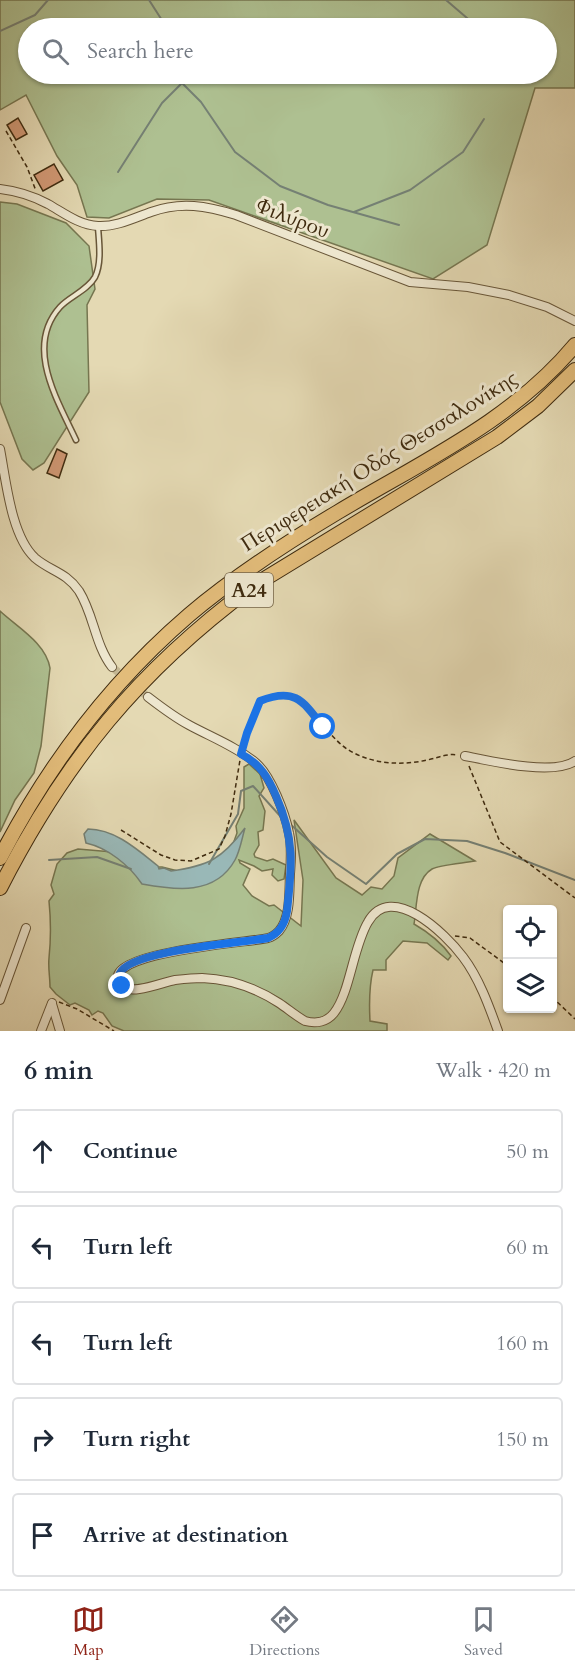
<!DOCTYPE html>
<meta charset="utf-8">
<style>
body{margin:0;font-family:Cardo,serif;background:#f6f6f7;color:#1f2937}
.controls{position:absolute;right:18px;bottom:18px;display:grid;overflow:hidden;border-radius:6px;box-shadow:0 2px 4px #0004}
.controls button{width:54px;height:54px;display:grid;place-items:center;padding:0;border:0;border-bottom:2px solid #e0e1e3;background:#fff;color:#1f2937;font:30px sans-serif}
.stop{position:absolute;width:18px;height:18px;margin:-14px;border:4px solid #1a73e8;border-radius:50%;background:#fff}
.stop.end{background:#1a73e8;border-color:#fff;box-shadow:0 2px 6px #0008}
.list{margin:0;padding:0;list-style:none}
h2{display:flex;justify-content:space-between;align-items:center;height:78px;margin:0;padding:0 24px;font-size:26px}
h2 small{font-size:20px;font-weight:400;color:#747a83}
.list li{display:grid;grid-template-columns:39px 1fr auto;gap:18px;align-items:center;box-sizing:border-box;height:84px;margin:0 12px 12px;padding:0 12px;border:2px solid #e0e1e3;border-radius:6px}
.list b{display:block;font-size:22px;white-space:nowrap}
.list em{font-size:20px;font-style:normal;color:#747a83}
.icon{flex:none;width:33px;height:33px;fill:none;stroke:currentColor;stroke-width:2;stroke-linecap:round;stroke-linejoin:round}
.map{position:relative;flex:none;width:575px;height:1031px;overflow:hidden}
.search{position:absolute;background:#fff;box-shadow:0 2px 4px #0004;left:18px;right:18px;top:18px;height:66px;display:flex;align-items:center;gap:15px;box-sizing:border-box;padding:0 21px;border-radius:33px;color:#747a83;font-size:22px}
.sheet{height:558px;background:#fff}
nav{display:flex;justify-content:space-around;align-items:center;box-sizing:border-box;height:84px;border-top:2px solid #e0e1e3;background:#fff;font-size:16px;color:#747a83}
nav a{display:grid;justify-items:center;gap:3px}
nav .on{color:#8f2418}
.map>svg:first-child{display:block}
.green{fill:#aec091;stroke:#767650;stroke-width:1.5;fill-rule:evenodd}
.water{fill:#99b8b7;stroke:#758074;stroke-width:1.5}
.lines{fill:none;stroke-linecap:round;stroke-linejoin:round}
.stream{stroke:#758074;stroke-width:2}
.building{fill:#d19874;stroke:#3f2b0f;stroke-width:1.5}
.street-tunnel{stroke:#c3b692;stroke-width:8;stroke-dasharray:8 4;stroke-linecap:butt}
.lane-casing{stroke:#685638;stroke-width:7}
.street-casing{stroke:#685638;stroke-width:10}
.highway-casing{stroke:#3f2b0f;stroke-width:16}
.path{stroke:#3f2b0f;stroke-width:1.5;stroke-dasharray:4.5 3;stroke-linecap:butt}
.lane{stroke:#ede6ce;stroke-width:4}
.street{stroke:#ede6ce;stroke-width:8}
.highway{stroke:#e2bc7a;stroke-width:14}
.route{stroke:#1a73e8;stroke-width:8}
.labels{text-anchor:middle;stroke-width:6;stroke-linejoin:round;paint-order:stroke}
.shield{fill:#ede6ce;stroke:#736348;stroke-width:1.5}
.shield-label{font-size:20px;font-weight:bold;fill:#3f2b0f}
.street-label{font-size:21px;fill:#3f2b0f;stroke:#ede6ce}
</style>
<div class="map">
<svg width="575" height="1031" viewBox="0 0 575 1031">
<rect width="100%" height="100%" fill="#e4d9b3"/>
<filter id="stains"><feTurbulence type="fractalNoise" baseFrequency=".00333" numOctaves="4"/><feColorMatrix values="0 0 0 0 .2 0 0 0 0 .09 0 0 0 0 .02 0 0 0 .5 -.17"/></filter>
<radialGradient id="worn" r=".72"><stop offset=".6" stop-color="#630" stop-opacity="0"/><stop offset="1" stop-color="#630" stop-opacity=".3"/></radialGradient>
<!-- green -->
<g class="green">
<path d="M0,0H575V88H535L487,245L433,279L209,200L157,199L109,218L87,217L77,185L57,156L26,95L0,110ZM546,28V74H28V28Z"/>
<polygon points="0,202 17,204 66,223 89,246 95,289 87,305 89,392 44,463 33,470 22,459 0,402"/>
<path d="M0,611C17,627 46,643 50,668L41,746L34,773L15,800L0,832Z"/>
<path d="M249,764L260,774L264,788L259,796L265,811L263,830L258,832L259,845L254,854L255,857L267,861L273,859L286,865L284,879L278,881L272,875L273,869L262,871L254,866L239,860L240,863L250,869L243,885L252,896L269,906L274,905L301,926L303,880L294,820L336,878L362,895L371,887L382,889L394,876L398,858L430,834L475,861C465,863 439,865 432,869C415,879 417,908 414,924C428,932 441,942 451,956L448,960L427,943L403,941L386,960V970H373C369,987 369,1003 370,1021L387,1024V1031H124L112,1026L103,1013L98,1011L92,1015L89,1010L75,1003L70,1005L56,994L50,987C50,977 48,968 49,958C51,939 51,921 49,901L54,894L51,885L57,864L67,853L78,849L136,854L156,867H162L198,876L227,853L233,844L237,833L236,826L244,808V767Z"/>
</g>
<!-- water -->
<path class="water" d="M245,828C242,838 240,851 235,860C215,896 175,890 142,884C129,865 108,848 86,843L84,834L88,829C115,829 138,850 158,866L159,869L164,868L171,871C208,866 222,859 245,828Z"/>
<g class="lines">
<!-- stream -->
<g class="stream">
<polyline points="149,0 167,28"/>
<polyline points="446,0 474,24 486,28"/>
<polyline points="0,31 35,15 48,0"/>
<polyline points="546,53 549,54"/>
<polyline points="177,74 182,83 201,102 235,152 280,186 328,205 399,225"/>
<polyline points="118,172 162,103 182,83"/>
<polyline points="354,212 410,190 463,152 484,119"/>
<polyline points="290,824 327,857 366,884 397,854 425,839 467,841 505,853 575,880"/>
<polyline points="49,860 97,857 131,869"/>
<polyline points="209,864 238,814 241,791 253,786 281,817"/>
</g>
</g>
<!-- building -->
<g class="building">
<polygon points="18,118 27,134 16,140 7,125"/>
<polygon points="54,164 63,180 43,191 34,175"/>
<polygon points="57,449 67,454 59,478 47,473"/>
</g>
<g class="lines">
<!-- street-tunnel -->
<polyline class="street-tunnel" points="112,667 148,697"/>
<defs>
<path id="lane" d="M76,440C58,401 24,347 60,307C69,297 88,290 95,277C102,263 99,242 98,227"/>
<g id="street">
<path d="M0,189C17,191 33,196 48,204C64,213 79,225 98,226C116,227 134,218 151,212C181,201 207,206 236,215L410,282L468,287L509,295L547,307L575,321"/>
<path d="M0,449C6,480 11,536 35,558C50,571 66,572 79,591C94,615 95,645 112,667"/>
<path d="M148,697C161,707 174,717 189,725C211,737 237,747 256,763C271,776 285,813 289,833C292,846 291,860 290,874C289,891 291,917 279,931C276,934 272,937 268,938C256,942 89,952 122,986C131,996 163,982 175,980C184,979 193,978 202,978C230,979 256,988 279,1003C288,1009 296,1016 305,1021C316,1024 327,1022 334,1013C350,993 353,947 368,922C391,881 445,933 463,957C479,978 489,1006 498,1031"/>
<path d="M465,756C490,761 554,776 575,761"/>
<polyline points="0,1000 26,928"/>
<polyline points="52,1004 60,1031"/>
<polyline points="41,1031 52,1003"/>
</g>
<g id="highway">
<path d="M0,858C47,767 111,682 189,615C235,576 286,543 338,512C421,462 512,421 575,345"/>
<path d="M0,888C65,761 138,671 253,586L497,437L538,406L575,370"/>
</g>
</defs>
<!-- lane casing -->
<use href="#lane" class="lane-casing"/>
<!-- street casing -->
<use href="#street" class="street-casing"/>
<!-- highway casing -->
<use href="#highway" class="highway-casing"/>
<!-- path -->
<g class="path">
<polyline points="6,131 27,167 36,191"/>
<path d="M244,744L260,701C265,699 272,695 277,695C307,692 324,734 347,749C370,764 401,766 427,760C438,758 447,753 458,755"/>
<polyline points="469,766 500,842 575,898"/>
<polyline points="121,830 161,855 175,860 191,861 219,849 225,836 231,814 240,760"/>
<polyline points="455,936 470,938 508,966"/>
<polyline points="552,997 575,1019"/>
<polyline points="59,1002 77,1009 114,1031"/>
</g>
<!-- lane -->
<use href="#lane" class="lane"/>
<!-- street -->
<use href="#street" class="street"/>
<!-- highway -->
<use href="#highway" class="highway"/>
</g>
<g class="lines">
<!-- route -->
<path class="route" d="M122,986C120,982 118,977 120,973C131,950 241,943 268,938C280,933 285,924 287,911C292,866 295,839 276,796C268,777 260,764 241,754L247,733L260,701C295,687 303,701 323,727"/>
</g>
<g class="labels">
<!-- shield labels -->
<rect class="shield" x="225" y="573" width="48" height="34" rx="4.5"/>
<g class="shield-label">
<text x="249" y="597">Α24</text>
</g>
<!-- street labels -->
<g class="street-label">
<text transform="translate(293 218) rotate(21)" y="7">Φιλύρου</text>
<text transform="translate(379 461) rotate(-32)" y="7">Περιφερειακή Οδός Θεσσαλονίκης</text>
</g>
</g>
<rect width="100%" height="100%" filter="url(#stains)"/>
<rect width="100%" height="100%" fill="url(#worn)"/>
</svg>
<div class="controls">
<button><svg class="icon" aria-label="locate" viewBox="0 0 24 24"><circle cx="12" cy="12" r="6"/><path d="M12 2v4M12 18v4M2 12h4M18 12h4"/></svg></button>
<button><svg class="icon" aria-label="layers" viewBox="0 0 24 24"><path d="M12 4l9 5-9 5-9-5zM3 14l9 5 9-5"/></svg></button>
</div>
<div class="stop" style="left:323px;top:727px"></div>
<div class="stop end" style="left:122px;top:986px"></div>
<div class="search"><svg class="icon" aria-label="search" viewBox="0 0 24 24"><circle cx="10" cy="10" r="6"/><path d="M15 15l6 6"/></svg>Search here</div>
</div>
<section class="sheet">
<h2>6 min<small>Walk · 420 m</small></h2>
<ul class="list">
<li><svg class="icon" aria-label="ahead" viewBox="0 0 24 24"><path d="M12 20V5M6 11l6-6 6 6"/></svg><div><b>Continue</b></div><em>50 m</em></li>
<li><svg class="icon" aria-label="left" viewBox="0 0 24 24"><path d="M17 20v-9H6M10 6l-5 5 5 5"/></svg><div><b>Turn left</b></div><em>60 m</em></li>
<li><svg class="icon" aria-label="left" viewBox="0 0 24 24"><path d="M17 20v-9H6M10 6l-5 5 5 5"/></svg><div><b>Turn left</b></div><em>160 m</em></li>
<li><svg class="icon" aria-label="right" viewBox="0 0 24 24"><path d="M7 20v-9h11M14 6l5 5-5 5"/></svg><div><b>Turn right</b></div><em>150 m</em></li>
<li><svg class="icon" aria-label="arrive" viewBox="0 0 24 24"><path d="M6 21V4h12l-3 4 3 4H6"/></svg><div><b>Arrive at destination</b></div></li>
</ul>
</section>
<nav>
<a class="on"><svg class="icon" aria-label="map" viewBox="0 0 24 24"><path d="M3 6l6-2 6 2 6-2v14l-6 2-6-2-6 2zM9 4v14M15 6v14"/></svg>Map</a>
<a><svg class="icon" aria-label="directions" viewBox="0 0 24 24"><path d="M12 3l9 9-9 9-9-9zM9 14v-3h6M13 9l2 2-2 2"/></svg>Directions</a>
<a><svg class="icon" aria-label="saved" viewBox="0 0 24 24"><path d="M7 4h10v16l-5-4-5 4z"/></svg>Saved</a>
</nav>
